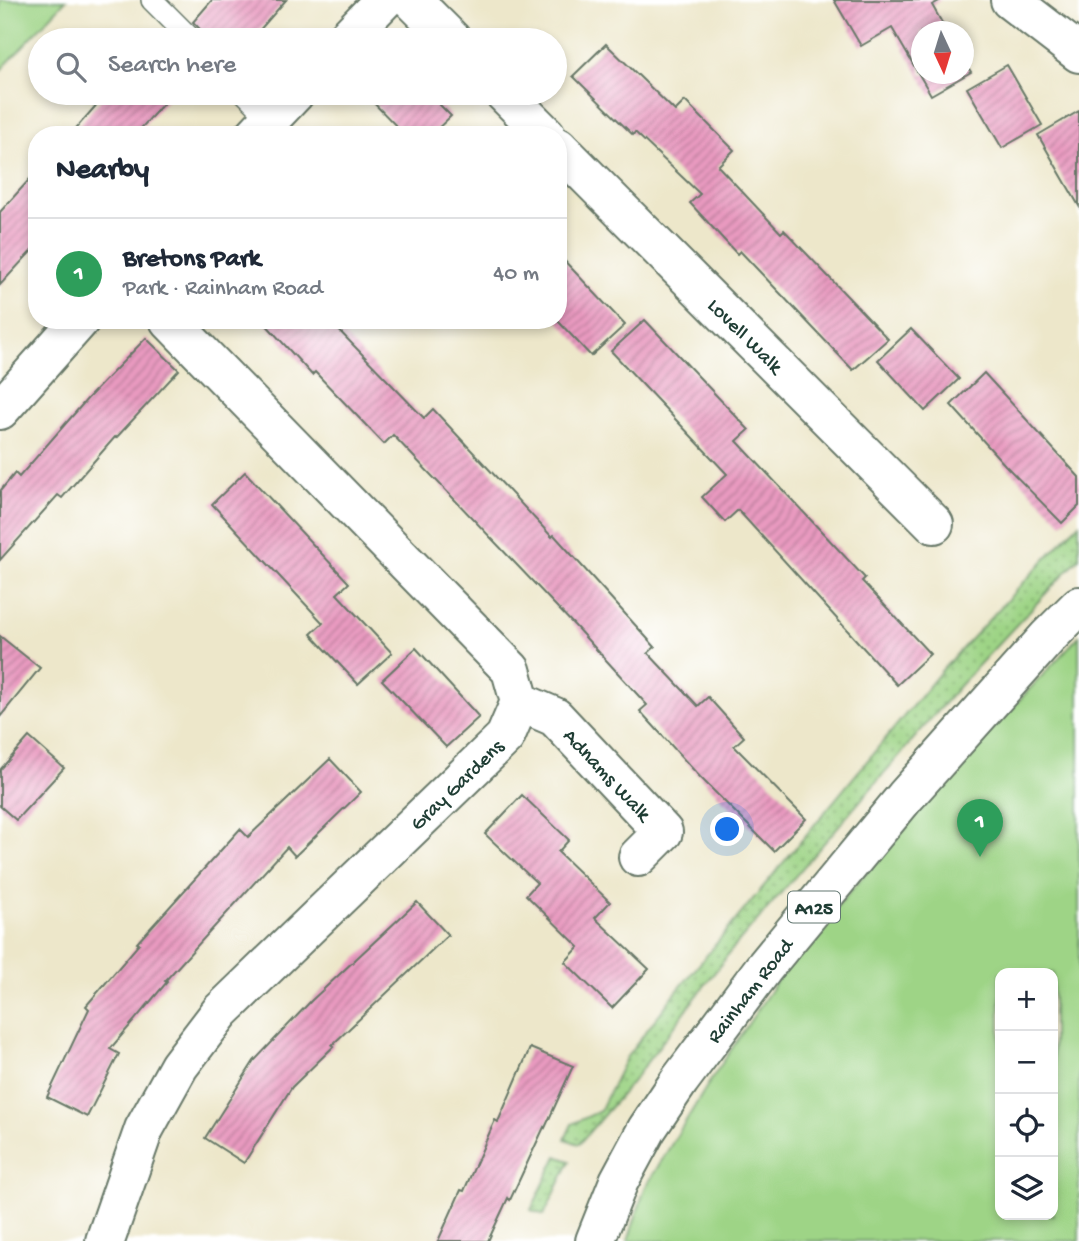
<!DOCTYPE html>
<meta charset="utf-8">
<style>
body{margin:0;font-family:"Gochi Hand",sans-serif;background:#f2f2f3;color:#1f2937}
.controls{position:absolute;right:21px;bottom:21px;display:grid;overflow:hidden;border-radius:14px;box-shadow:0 4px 10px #0003}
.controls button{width:63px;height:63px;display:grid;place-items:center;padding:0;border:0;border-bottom:2px solid #e0e1e3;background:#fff;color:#1f2937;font:35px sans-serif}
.compass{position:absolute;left:911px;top:21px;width:63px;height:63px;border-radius:50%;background:#fff;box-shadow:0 4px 10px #0003;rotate:176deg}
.you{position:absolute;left:728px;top:830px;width:24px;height:24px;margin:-18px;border:5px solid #fff;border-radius:50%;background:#1a73e8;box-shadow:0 0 0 10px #1a73e833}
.badge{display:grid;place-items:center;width:46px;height:46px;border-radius:50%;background:#b5179e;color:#fff;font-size:23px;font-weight:700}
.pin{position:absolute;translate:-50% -58px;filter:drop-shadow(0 2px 4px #0008)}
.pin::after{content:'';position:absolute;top:37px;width:24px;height:21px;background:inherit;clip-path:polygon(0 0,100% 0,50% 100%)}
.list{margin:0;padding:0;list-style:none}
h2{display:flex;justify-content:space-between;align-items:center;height:91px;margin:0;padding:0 28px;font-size:30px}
h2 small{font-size:23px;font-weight:400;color:#747a83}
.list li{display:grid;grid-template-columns:46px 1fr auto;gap:21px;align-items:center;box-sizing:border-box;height:112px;padding:0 28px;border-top:2px solid #e0e1e3}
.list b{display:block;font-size:26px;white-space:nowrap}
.list p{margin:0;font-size:23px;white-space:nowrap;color:#747a83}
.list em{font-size:23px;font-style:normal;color:#747a83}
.icon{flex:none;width:38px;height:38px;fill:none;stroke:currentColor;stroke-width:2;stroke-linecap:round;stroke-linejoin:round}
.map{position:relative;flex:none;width:1079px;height:1241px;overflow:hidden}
.search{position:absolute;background:#fff;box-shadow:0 4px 10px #0003;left:28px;top:28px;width:539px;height:77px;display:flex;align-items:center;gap:18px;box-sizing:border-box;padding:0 24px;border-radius:38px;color:#747a83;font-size:26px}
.panel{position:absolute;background:#fff;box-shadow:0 4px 10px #0003;left:28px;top:126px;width:539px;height:203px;border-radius:28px}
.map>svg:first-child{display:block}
.grass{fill:url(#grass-dots);stroke:#5e885d;stroke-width:2}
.green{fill:#9ed486;stroke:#5e885d;stroke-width:2;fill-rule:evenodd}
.building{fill:url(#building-hatch)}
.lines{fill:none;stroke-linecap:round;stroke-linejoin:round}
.service-casing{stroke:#677868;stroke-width:24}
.minor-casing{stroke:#677868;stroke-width:42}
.primary-casing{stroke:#677868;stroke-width:42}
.service{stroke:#fff;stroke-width:21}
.minor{stroke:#fff;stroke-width:38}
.primary{stroke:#fff;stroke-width:38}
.labels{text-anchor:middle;stroke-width:6;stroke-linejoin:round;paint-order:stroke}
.shield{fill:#fff;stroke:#627771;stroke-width:2}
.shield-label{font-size:19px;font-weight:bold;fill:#1f3d34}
.street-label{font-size:21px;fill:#1f3d34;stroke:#fff}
</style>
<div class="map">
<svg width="1079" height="1241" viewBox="0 0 1079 1241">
<defs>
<pattern id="grass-dots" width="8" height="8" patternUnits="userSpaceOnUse" patternTransform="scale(1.75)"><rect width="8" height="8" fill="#9ed486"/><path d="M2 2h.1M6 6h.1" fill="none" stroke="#80ad6e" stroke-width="1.8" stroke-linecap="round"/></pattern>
<pattern id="building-hatch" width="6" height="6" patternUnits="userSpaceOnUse" patternTransform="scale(1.75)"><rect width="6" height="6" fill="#e99ac0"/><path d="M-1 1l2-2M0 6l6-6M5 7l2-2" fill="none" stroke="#bc7f9d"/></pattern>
</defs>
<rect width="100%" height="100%" fill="#fff"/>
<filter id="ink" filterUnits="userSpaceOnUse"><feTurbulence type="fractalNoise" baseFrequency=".0143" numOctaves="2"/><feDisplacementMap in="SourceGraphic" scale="14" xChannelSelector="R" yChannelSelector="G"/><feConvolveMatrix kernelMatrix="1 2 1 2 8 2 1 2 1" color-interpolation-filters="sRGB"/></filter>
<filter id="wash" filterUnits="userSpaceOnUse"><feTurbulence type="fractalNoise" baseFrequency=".00686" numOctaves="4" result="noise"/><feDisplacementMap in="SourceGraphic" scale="28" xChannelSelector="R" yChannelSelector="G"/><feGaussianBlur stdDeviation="1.57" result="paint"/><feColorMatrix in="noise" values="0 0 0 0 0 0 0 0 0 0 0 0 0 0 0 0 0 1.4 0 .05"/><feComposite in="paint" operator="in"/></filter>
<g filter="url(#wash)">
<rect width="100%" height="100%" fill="#ede7ca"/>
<!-- grass -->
<g class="grass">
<polygon points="1079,523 1079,558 960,685 730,952 632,1082 579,1144 565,1139 572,1124 600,1111 626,1058 673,996 943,669"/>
<polygon points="557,1156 570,1161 544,1215 531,1210"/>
</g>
<!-- green -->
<g class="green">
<polygon points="0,0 66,0 0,71"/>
<path d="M1079,636V1241H628L645,1188L707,1086L790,961L971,752ZM1000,973H1053V1215H1000Z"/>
</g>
<g id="blocks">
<!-- building -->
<g class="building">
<polygon points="212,0 286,0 251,40 205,40 202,31 193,22"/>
<polygon points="834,0 941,0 932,5 947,32 921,32 921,74 963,74 963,59 971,72 931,95 892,28 861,46"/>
<polygon points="606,44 675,111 685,101 734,150 718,166 781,233 784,230 888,339 853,370 740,251 737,254 690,203 700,194 635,132 633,135 573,76"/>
<polygon points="1007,65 1042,125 1002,148 967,88"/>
<polygon points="107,93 173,93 135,135 70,135"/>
<polygon points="364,93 428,93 451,116 431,135 405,135"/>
<polygon points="1079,111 1079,206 1038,135"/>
<polygon points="37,171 37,245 0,285 0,212"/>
<polygon points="558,254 625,325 591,356 558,321"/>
<polygon points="262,320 329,320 424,418 433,409 552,537 554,535 655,647 648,653 698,706 708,697 744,737 734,746 806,819 774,851 700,777 640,711 647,705 575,626 393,435 384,444 315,372 312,375"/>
<polygon points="645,320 749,430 737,441 865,578 862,581 930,654 897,685 738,510 725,522 702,497 727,474 611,351"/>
<polygon points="911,329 959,379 925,411 878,360"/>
<polygon points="146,338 179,370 116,438 115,437 62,498 58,495 0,560 0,491 15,473 19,477 88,398"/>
<polygon points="984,373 1079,477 1079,506 1062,523 1005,465 951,405"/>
<polygon points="245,472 349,583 337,594 392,653 358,684 311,634 323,623 212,504"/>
<polygon points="0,636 40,668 0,717"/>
<polygon points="416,648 479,717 446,747 382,680"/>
<polygon points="29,737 64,768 16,820 0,806 0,770"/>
<polygon points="330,759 361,792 295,856 287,847 165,981 167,982 110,1049 119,1054 87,1117 47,1097 89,1009 86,1006 139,944 137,943 240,829 248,837"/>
<polygon points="522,795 569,840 558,852 610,902 595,918 649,969 612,1008 565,962 579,947 526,895 537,883 485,834"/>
<polygon points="417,902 448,935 332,1045 334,1046 292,1087 244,1163 205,1138 254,1061 311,1001"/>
<polygon points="530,1048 573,1066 545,1128 544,1127 510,1200 508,1198 488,1241 438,1241 461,1190 464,1191 495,1120 498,1122"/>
</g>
</g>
</g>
<g filter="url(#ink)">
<use href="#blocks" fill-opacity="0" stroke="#677868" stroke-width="2"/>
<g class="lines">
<defs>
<g id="service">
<polyline points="152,0 192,40"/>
<polyline points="245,93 270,118"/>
</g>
<g id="minor">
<polyline points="412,0 452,40"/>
<polyline points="1010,0 1079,53"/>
<polyline points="345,40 384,0"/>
<polyline points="504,93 546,135"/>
<polyline points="255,135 295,93"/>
<polyline points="558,147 934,524"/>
<polyline points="0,410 80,320"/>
<polyline points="520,702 555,717 663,832 638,857"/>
<polyline points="105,1241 144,1129 179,1066 221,1011 505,737 520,702 511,670 169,320"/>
</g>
<polyline id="primary" points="595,1241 619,1181 647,1129 680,1080 763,969 905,797 1048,637 1079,606"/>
</defs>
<!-- service casing -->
<use href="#service" class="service-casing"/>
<!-- minor casing -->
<use href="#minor" class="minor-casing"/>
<!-- primary casing -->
<use href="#primary" class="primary-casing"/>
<!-- service -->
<use href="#service" class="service"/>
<!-- minor -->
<use href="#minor" class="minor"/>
<!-- primary -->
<use href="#primary" class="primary"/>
</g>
</g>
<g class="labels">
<!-- shield labels -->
<rect class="shield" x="788" y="891.5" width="52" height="31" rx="5"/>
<g class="shield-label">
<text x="814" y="914">A125</text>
</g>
<!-- street labels -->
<g class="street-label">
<text transform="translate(746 335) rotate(45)" y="7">Lovell Walk</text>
<text transform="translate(608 774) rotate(47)" y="7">Adnams Walk</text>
<text transform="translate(456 784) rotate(-44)" y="7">Gray Gardens</text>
<text transform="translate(749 990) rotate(-52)" y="7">Rainham Road</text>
</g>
</g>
</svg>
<div class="controls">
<button>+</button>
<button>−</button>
<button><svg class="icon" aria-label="locate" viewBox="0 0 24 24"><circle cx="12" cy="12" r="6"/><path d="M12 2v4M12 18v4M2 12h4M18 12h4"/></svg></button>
<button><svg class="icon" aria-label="layers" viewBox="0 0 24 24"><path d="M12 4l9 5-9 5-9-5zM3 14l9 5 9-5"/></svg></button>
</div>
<svg class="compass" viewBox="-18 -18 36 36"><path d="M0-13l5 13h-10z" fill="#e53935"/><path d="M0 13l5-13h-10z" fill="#747a83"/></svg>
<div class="you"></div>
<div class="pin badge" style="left:980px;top:857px;background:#2e9e5b">1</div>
<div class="search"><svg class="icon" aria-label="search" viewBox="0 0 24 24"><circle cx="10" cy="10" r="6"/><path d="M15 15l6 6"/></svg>Search here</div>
<section class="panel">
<h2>Nearby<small></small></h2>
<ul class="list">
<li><span class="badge" style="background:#2e9e5b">1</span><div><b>Bretons Park</b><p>Park · Rainham Road</p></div><em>40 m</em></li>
</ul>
</section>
</div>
